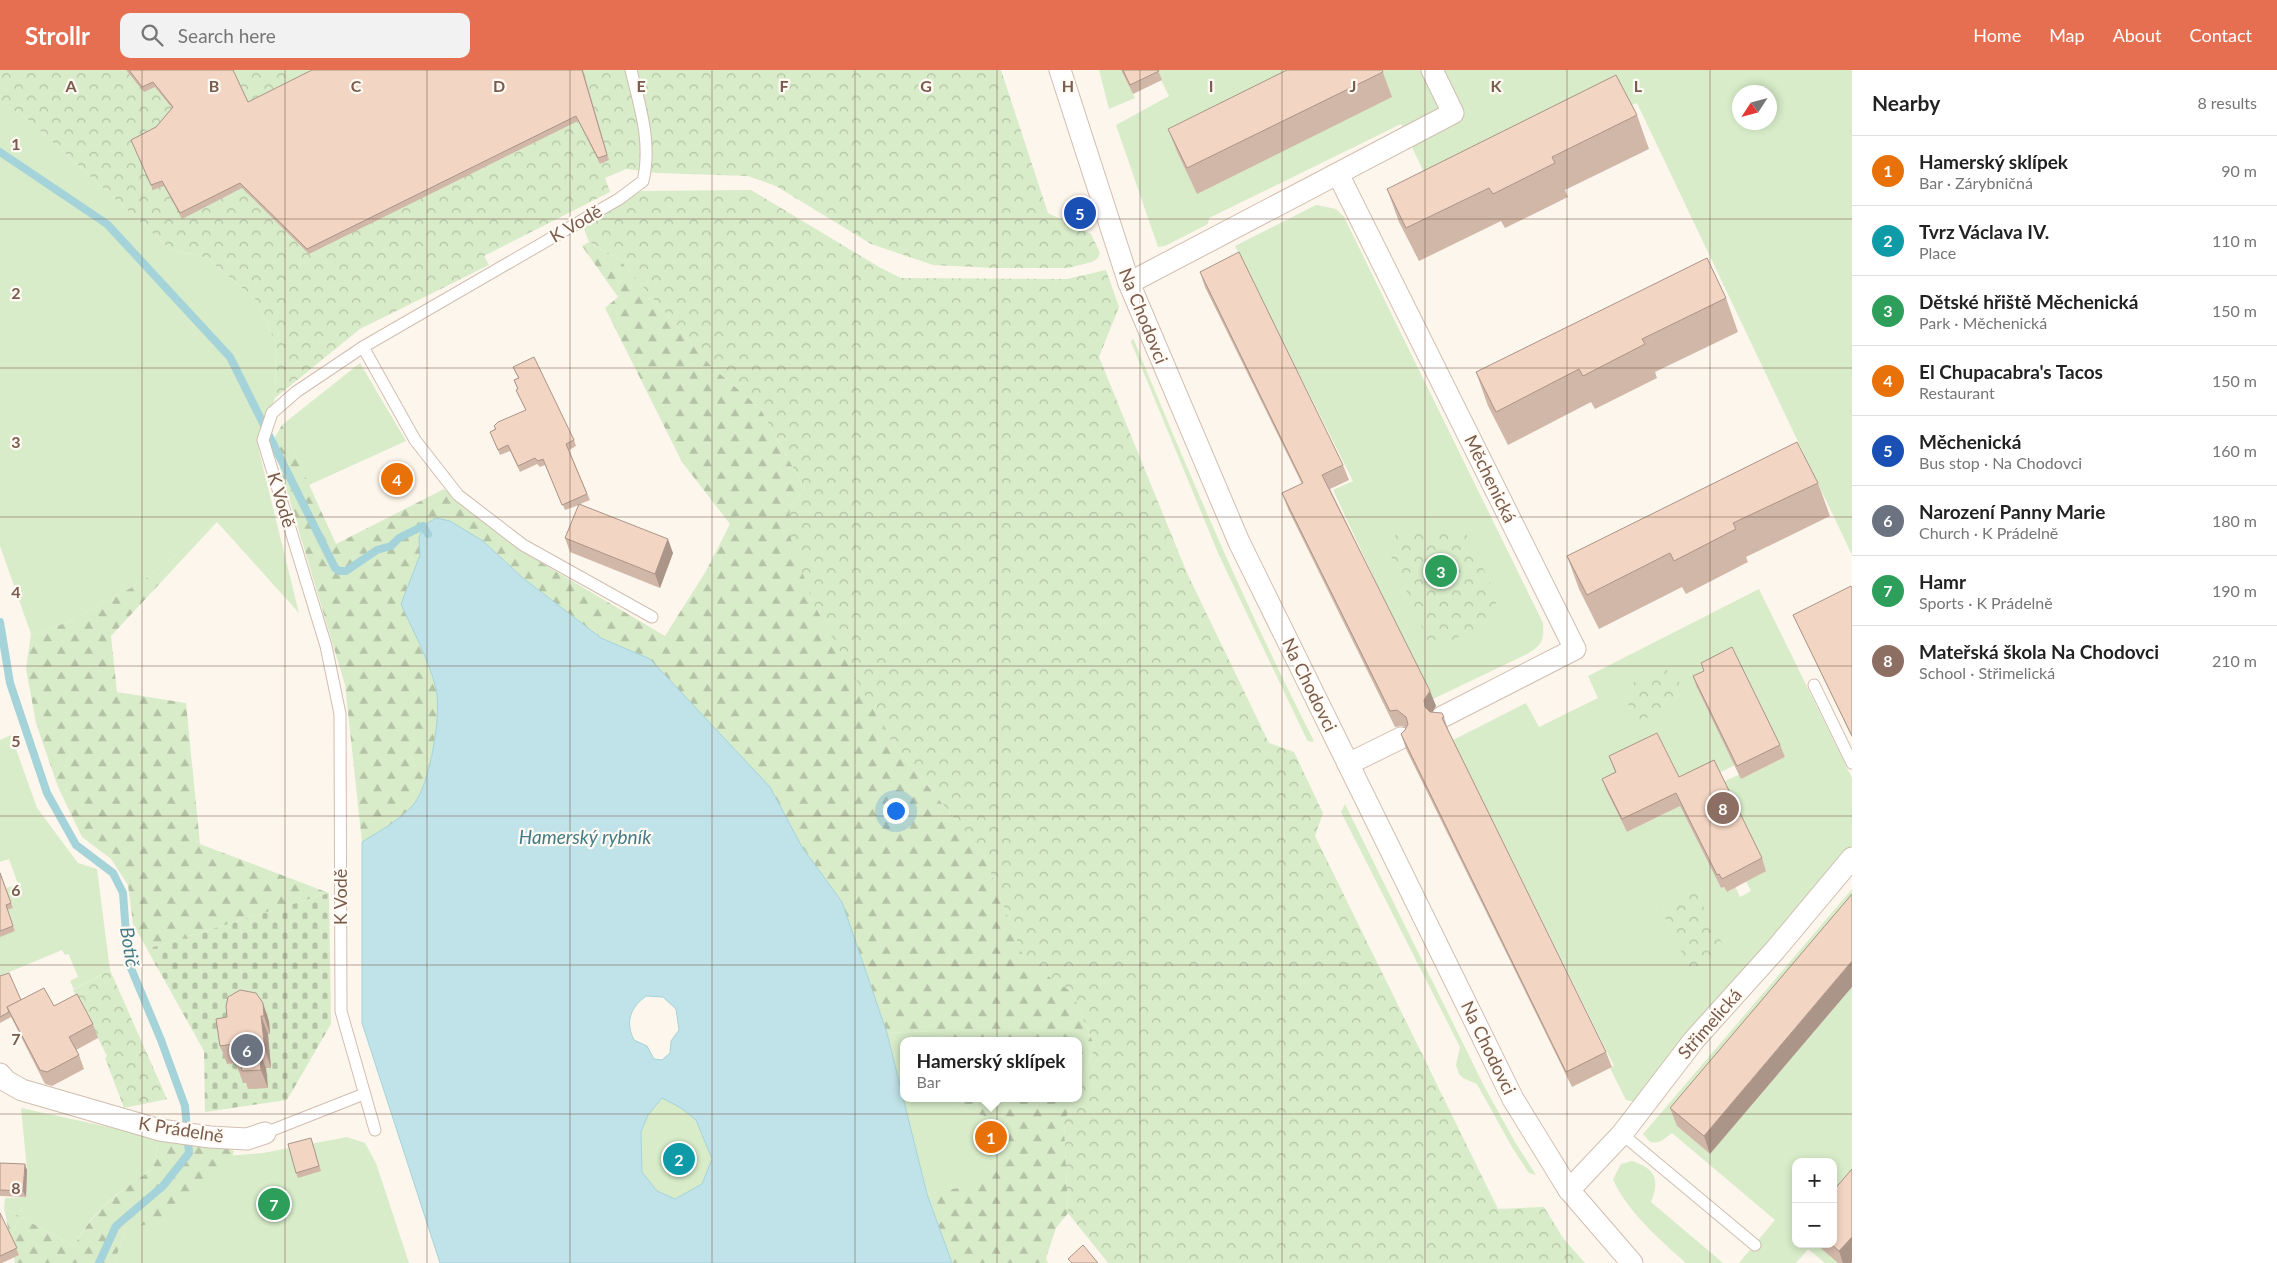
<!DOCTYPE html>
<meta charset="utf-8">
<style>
body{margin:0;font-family:Lato,sans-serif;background:#f2f2f2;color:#222}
.controls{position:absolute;right:15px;bottom:15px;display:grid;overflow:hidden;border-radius:10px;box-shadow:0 2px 8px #0003}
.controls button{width:45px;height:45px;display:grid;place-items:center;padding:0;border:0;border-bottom:1px solid #e0e0e0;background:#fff;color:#222;font:25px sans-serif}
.compass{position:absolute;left:1732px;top:15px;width:45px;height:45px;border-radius:50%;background:#fff;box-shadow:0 2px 8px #0003;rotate:234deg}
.you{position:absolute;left:895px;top:740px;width:18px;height:18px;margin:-12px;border:4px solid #fff;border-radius:50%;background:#1a73e8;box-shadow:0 0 0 8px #1a73e833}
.badge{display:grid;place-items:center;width:32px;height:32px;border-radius:50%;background:#e76f51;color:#fff;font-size:16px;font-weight:700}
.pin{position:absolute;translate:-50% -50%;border:2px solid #fff;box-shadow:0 1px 5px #0006}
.popup{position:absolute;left:900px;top:967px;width:182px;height:65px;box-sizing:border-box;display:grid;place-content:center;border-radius:10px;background:#fff;filter:drop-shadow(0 1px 4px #0005);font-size:16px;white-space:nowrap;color:#767676}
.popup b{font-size:19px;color:#222}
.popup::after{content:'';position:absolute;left:50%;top:100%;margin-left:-10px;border:10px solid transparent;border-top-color:#fff}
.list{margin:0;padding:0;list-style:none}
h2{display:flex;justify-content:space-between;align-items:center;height:65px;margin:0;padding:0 20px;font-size:21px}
h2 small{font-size:16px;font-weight:400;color:#767676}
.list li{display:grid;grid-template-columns:32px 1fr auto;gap:15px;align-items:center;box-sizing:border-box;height:70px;padding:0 20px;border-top:1px solid #e0e0e0}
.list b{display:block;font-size:19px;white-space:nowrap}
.list p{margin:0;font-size:16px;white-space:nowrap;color:#767676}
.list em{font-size:16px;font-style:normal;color:#767676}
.icon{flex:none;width:28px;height:28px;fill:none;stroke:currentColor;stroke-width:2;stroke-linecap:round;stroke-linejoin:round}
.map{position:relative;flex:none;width:1852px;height:1193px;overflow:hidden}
header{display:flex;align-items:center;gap:30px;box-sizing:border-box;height:70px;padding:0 25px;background:#e76f51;color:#fff}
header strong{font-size:24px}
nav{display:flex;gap:28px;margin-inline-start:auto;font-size:18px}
.search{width:350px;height:45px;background:#f2f2f2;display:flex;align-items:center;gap:12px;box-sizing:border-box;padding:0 18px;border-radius:10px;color:#767676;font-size:19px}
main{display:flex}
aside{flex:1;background:#fff}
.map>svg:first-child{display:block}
.green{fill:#d8ecc9;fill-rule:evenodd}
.forest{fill:url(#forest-firs)}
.cemetery{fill:url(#cemetery-stones);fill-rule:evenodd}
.park{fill:url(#park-crowns)}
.water{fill:#bfe3e8;stroke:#a5d3da;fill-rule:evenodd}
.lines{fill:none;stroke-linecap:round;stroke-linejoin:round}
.stream{stroke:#a5d3da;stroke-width:8}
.lane-casing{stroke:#d1beb0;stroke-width:13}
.street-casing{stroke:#d1beb0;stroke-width:23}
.lane{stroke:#fff;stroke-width:11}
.street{stroke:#fff;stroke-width:21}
.wall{fill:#d1b7a8}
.shaded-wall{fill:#aa9588}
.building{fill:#f3d5c3;stroke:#aa9588}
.grid{fill:none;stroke:#7a5c4d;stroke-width:1;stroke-opacity:0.55}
.labels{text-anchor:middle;stroke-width:4.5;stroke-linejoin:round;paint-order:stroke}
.street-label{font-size:18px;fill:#7a5c4d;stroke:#fffaf3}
.water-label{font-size:19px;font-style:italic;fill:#437c86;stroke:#fffaf3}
.grid-label{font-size:16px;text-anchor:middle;font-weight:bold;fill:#7a5c4d;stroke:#fffaf3;stroke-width:4.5;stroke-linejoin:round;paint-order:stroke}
</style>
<header>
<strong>Strollr</strong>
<div class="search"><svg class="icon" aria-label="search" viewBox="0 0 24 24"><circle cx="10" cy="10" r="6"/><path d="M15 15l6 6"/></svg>Search here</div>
<nav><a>Home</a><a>Map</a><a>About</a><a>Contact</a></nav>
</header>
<main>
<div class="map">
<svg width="1852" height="1193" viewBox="0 0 1852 1193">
<defs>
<pattern id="forest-firs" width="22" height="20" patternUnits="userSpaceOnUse" patternTransform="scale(1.25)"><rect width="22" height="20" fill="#d8ecc9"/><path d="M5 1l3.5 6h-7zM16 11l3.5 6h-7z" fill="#b4c2a5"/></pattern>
<pattern id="cemetery-stones" width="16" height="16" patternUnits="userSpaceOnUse" patternTransform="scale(1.25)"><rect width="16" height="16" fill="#d8ecc9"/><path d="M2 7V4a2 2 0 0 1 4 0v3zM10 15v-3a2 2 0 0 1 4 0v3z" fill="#b4c2a5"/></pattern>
<pattern id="park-crowns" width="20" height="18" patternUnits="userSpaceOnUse" patternTransform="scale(1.25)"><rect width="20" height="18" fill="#d8ecc9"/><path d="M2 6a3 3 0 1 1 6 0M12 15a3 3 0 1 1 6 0" fill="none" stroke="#b4c2a5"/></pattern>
</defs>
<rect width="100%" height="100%" fill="#fdf6ec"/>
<!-- green -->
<g class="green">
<polygon points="1099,0 1121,0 1135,28 1109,39"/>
<path d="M1156,0H1347L1178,84L1197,123L1378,0H1852V485L1637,33L1430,115L1401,54L1209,148L1208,154L1165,176L1158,177L1116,55L1169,26ZM1740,22H1770V52H1740Z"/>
<polygon points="0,32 25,47 171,180 207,188 256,230 276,273 275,328 257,373 299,543 217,452 140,513 66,553 31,564 0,476"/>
<path d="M1316,135L1336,139L1344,147L1543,553C1544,569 1543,574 1529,583L1431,630L1333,420L1353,411L1235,176Z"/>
<path d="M1133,268C1189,404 1247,540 1314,671L1311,672L1307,670L1218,483L1131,272Z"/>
<polygon points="360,293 406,371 309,415 282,355"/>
<path d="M1759,519L1852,708V778L1635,1032L1626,1030L1610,998L1614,996L1453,670L1526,633L1539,657L1598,628L1588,606ZM1711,589L1716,600L1737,589L1785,687L1751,704L1749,700L1723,712L1766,800L1746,811L1751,821L1740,827L1733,812L1730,813L1732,820L1727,822L1724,817L1721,818L1679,734L1667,740L1668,742L1627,762L1607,722L1621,715L1614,699L1662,676L1672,697L1651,707L1663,731L1735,695L1697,619L1709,613L1700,594Z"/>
<polygon points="11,665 37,738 78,793 97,799 110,900 74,919 70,911 78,907 69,885 68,884 65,885 62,880 0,906 0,866 15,861 7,840 13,838 6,818 18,814 9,789 0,792 0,670"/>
<polygon points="1345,734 1484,1016 1515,1072 1536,1105 1529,1103 1513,1079 1477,1014 1463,1008 1459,1004 1456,995 1460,977 1341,742"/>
<path d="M1852,819V849L1677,1056L1710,1084L1852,917V1124L1833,1146V1092H1796V1174H1816L1838,1193H1825L1808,1179L1796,1193H1739L1775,1150L1672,1063C1664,1069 1660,1074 1650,1072L1643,1064Z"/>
<polygon points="935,961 938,971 904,971 904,1028 950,1028 965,1040 988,1047 998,1081 990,1113 927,1124 887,963"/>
<polygon points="662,1028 681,1038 696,1050 712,1089 702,1114 675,1129 657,1121 642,1102 641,1062 648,1045"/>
<path d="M21,1038L159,1068L153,1099C116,1124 96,1136 74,1176L4,1138L5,1128L26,1127L27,1100Z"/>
<polygon points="347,1067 365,1073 376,1093 409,1193 114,1193 126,1158 205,1088 263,1083"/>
<path d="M1632,1091C1656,1099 1660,1110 1651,1132L1723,1193H1686C1661,1171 1625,1139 1613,1109L1621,1094Z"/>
</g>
<!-- forest -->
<g class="forest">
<path d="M589,172L619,189L712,297L760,338L805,419L790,436L889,668L984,785L1025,890L1072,922L1095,977L1079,1017L1078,971H938L935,961L887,963L842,832L802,777L650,589L601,568L523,508L483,471L419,468L420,485L401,534C412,559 430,592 436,619C442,643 430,714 414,734C400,750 380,761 362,772L345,615L280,398L275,367L282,355L336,474L444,419L530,486L665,566L706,501L730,454L682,392L605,238L618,227L582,176Z"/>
<polygon points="217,452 111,566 117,622 186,633 200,774 329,823 147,879 133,854 128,815 111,789 82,767 58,717 36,653 26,599 31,564 66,553 140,513"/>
<polygon points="950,1028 1074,1028 1064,1052 1068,1143 1056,1158 1046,1188 1048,1193 952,1193 927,1124 990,1112 998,1081 988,1047 965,1040"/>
<path d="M159,1068L218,1073L234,1081L230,1096L168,1139L161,1152L126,1158L114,1193H15L4,1138L74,1176C96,1137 117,1123 153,1099Z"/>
</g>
<!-- cemetery -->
<path class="cemetery" d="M329,823L331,954L287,1030L205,1042L204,981L147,879ZM268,964L271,998H266L246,1015L240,992L222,967L270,964Z"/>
<!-- park -->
<g class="park">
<polygon points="0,0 1001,0 1048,143 1091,164 1100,183 1098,188 1092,192 1068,198 993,198 933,195 871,174 776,116 748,106 657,103 626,99 605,108 610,122 484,186 489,195 360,259 275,328 276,273 256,230 207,188 171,180 25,47 0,32"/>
<polygon points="751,120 879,197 901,208 1067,209 1106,200 1119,237 1099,287 1187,503 1269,673 1294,682 1323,743 1315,766 1498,1139 1544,1137 1563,1168 1585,1193 1108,1193 1068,1143 1064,1052 1074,1028 1078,1028 1079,1017 1095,977 1072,922 1025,891 984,785 889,668 813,533 788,461 790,436 805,419 760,338 712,297 619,189 589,172 583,156 641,121"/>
<polygon points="1402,458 1464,459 1497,527 1492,550 1432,580 1386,475"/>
<path d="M1662,599C1676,601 1681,616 1687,628L1636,653C1628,640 1623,622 1636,610C1643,605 1654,602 1662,599Z"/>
<polygon points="1695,820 1727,883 1691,901 1660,838"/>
<polygon points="110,900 167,1029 124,1038 105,988 107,986 73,920"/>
</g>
<!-- water -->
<path class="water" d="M436,448L450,451L483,471L523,508L601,568L650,589L770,717L802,777L842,832L887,963L927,1124L952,1193H440L362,953V772C380,761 400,750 414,734C430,714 442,643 436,619C430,592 412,559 401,534L420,485L419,468L423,456ZM646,926L663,927L676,939L679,960L671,971L670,983L662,990L654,989L647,976L634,970C625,952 630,938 646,926ZM662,1028L681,1038L696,1050L712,1089L702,1114L675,1129L657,1121L642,1102L641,1062L648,1045Z"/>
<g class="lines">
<!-- stream -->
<g class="stream">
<polyline points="0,82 107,154 230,287 335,498 339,501 346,501 377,480 391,476 399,468 423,456 428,464"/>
<polyline points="0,552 10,613 47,723 76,775 113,803 123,823 128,891 161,970 185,1036 189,1083 163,1116 116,1156 99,1193"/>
</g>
<defs>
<g id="lane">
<polyline points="363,277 415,370 458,425 523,475 652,547"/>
<polyline points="1814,615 1852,693"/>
<path d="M375,1060L341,941L340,644L326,576L263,370L272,343L296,322L363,277L619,129L643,111C652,73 640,37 631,0"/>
<polyline points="265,1063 364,1024"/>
<polyline points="1622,1064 1755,1175"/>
</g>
<g id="street">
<polyline points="1060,0 1129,213 1239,472 1513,1029 1569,1120 1632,1193"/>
<polyline points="1338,104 1575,579 1442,647"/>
<polyline points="1129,213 1453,43 1432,0"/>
<polyline points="1348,694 1401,668"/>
<polyline points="0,1004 6,1011 22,1020 160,1060 210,1067 247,1069 265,1063"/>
<polyline points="1569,1120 1622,1064 1694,970 1776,879 1852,788"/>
</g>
</defs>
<!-- lane casing -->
<use href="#lane" class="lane-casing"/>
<!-- street casing -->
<use href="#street" class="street-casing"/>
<!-- lane -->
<use href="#lane" class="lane"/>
<!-- street -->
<use href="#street" class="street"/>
</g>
<!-- wall -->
<g class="wall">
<polygon points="126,0 233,0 248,32 583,0 609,90 600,94 578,51 309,184 242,118 182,149 164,116 153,120 131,70 156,57 172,38 155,17 144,22"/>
<polygon points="1121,0 1158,0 1162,10 1133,24"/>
<polygon points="1382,0 1392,27 1197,124 1178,84 1168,59"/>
<polygon points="1637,45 1649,79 1565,120 1568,127 1505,158 1501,151 1419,191 1399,152 1387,119"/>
<polygon points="1200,202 1343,395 1349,410 1330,419 1436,636 1432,642 1444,647 1449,662 1606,982 1612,997 1572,1017 1406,679 1401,664 1405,660 1406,658 1402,656 1395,657 1288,439 1282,423 1302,414 1205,217"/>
<polygon points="1726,228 1738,262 1655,302 1657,308 1595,339 1591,332 1508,375 1488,336 1476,302"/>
<polygon points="513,297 574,370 576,376 569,380 590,430 580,434 673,483 660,518 570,482 565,468 579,435 565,440 545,395 540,397 537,394 520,402 510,381 500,385 490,362 495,359 494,356 526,341 516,320 518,320 514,310 518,308"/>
<polygon points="1818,413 1830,446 1746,487 1748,492 1686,524 1682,517 1599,559 1579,519 1567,486"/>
<polygon points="1852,518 1852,667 1793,545"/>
<polygon points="1701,593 1780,675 1785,687 1741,709 1697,618 1693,606 1704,601"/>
<polygon points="1609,686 1679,707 1762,788 1766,801 1727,822 1724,817 1721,818 1680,736 1627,762 1607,722 1602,709 1615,702"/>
<polygon points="0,802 13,838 7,840 15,861 0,867"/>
<polygon points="1852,824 1710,1084 1677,1056 1670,1038"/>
<polygon points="0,906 21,930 54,936 93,954 98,968 76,980 79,985 84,999 52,1016 45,1014 11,947 0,953"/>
<polygon points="240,920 269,951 270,964 268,964 271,998 266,998 268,1018 248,1019 246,1013 243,1013 236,993 227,994 220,976"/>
<polygon points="311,1068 321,1101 298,1108 296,1103"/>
<polygon points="0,1093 27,1100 26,1127 0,1126"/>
<polygon points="0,1143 19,1185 2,1193 0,1193"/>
<polygon points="1816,1174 1833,1174 1852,1192 1851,1193 1838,1193"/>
</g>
<!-- shaded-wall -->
<g class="shaded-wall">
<polygon points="668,469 673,483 660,518 655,504"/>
<polygon points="1430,621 1436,636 1430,646 1425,637 1424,630"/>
<polygon points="1852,891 1852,917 1710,1084 1704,1066"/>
<polygon points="263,933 269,951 270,964 264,946"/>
<polygon points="261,946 268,964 271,998 265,980"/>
<polygon points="259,980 266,998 268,1018 261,1000"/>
<polygon points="25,1094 27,1100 26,1127 23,1121"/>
<polygon points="1852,1167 1852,1192 1851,1193 1843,1193 1839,1181"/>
</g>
<!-- building -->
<g class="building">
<polygon points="129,0 233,0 248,32 312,0 582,0 607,85 598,88 576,46 307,179 240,113 180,143 162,111 151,115 131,70 156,57 173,37 153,12 142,17"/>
<polygon points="1123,0 1158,0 1159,1 1130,15"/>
<polygon points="1287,0 1382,0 1383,2 1187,98 1168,59"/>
<polygon points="1616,5 1637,45 1552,87 1555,93 1493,124 1489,118 1406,158 1387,119"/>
<polygon points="1239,182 1343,395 1322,405 1430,621 1424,630 1425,637 1430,642 1442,643 1444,647 1442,648 1606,982 1566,1002 1401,664 1405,660 1408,654 1406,647 1397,640 1390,641 1282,423 1303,413 1200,202"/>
<polygon points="1707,188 1726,228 1642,269 1645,274 1583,306 1579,299 1496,342 1476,302"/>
<polygon points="534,287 574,370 566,374 587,424 562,435 543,389 538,391 535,388 518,396 508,375 498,380 490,362 496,359 494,356 498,352 526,340 516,320 518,319 514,310 519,308 513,297"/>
<polygon points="1797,372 1818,413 1733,453 1736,459 1674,491 1670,483 1587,525 1567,486"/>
<polygon points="579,434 668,469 655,504 565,468"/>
<polygon points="1851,516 1852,518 1852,666 1793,545"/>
<polygon points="1732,577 1780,675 1737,696 1693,606 1704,601 1701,593"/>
<polygon points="1657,663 1679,707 1714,690 1762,788 1722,809 1719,804 1717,805 1676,723 1622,749 1602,709 1616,702 1609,686"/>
<polygon points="0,803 11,833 6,835 13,856 0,861"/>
<polygon points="1852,824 1852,891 1704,1066 1670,1038"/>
<polygon points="9,903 21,930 7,937 9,942 0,947 0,906"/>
<polygon points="44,918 54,936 77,924 93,954 69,967 79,985 47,1002 40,1000 7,937"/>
<polygon points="240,920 256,923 263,933 264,946 261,946 265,980 259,980 261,1000 242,1001 241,995 236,995 233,974 220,976 216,949 227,947 226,936 228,927"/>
<polygon points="311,1068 319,1096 296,1103 288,1074"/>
<polygon points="0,1093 25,1094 23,1121 0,1120"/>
<polygon points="1852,1099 1852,1167 1839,1181 1831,1174 1833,1174 1833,1121"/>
<polygon points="0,1143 17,1178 0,1186"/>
<polygon points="1083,1175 1098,1193 1072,1193 1068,1189"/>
</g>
<!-- grid -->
<path class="grid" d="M142,0V1193M285,0V1193M427,0V1193M570,0V1193M712,0V1193M855,0V1193M997,0V1193M1140,0V1193M1282,0V1193M1425,0V1193M1567,0V1193M1710,0V1193M0,149H1852M0,298H1852M0,447H1852M0,596H1852M0,746H1852M0,895H1852M0,1044H1852"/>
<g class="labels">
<!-- street labels -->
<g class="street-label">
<text transform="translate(576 154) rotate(-30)" y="6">K Vodě</text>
<text transform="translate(1143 246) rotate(68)" y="6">Na Chodovci</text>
<text transform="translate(1490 409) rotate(64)" y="6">Měchenická</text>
<text transform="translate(281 430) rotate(73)" y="6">K Vodě</text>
<text transform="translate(1309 615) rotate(64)" y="6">Na Chodovci</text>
<text transform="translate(341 827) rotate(-90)" y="6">K Vodě</text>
<text transform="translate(1710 954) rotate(-49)" y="6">Střimelická</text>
<text transform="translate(1488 978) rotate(64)" y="6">Na Chodovci</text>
<text transform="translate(181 1060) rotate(9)" y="6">K Prádelně</text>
</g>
<!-- water labels -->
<g class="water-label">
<text x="585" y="774">Hamerský rybník</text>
<text transform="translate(130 877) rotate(81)" y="7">Botič</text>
</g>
</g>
<g class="grid-label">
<text x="71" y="22">A</text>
<text x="214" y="22">B</text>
<text x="356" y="22">C</text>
<text x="499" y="22">D</text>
<text x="641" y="22">E</text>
<text x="784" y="22">F</text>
<text x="926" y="22">G</text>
<text x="1068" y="22">H</text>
<text x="1211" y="22">I</text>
<text x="1353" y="22">J</text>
<text x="1496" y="22">K</text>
<text x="1638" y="22">L</text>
<text x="16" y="80">1</text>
<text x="16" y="229">2</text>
<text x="16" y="378">3</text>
<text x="16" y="528">4</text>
<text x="16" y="677">5</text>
<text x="16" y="826">6</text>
<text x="16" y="975">7</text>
<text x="16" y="1124">8</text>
</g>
</svg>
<div class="controls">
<button>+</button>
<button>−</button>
</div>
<svg class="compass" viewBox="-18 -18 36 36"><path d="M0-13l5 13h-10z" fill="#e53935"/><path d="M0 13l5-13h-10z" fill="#767676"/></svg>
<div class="you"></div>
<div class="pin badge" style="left:991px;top:1067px;background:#e8710a">1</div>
<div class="popup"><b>Hamerský sklípek</b>Bar</div>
<div class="pin badge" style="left:679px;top:1089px;background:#0f9aa8">2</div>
<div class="pin badge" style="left:1441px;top:501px;background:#2e9e5b">3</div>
<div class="pin badge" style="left:397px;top:409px;background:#e8710a">4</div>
<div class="pin badge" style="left:1080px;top:143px;background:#1a4fb4">5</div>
<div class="pin badge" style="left:247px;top:980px;background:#6b7280">6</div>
<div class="pin badge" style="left:274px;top:1134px;background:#2e9e5b">7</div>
<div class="pin badge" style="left:1723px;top:738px;background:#8d6e63">8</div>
</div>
<aside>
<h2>Nearby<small>8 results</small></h2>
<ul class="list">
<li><span class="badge" style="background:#e8710a">1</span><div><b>Hamerský sklípek</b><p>Bar · Zárybničná</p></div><em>90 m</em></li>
<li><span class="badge" style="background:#0f9aa8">2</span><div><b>Tvrz Václava IV.</b><p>Place</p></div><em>110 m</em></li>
<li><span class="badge" style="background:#2e9e5b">3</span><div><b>Dětské hřiště Měchenická</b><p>Park · Měchenická</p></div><em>150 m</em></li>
<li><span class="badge" style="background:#e8710a">4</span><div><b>El Chupacabra's Tacos</b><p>Restaurant</p></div><em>150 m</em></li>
<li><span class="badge" style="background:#1a4fb4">5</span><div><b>Měchenická</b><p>Bus stop · Na Chodovci</p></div><em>160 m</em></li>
<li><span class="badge" style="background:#6b7280">6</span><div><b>Narození Panny Marie</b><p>Church · K Prádelně</p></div><em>180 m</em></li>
<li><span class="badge" style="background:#2e9e5b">7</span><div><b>Hamr</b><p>Sports · K Prádelně</p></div><em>190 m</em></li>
<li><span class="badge" style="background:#8d6e63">8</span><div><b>Mateřská škola Na Chodovci</b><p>School · Střimelická</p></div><em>210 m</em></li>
</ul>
</aside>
</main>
